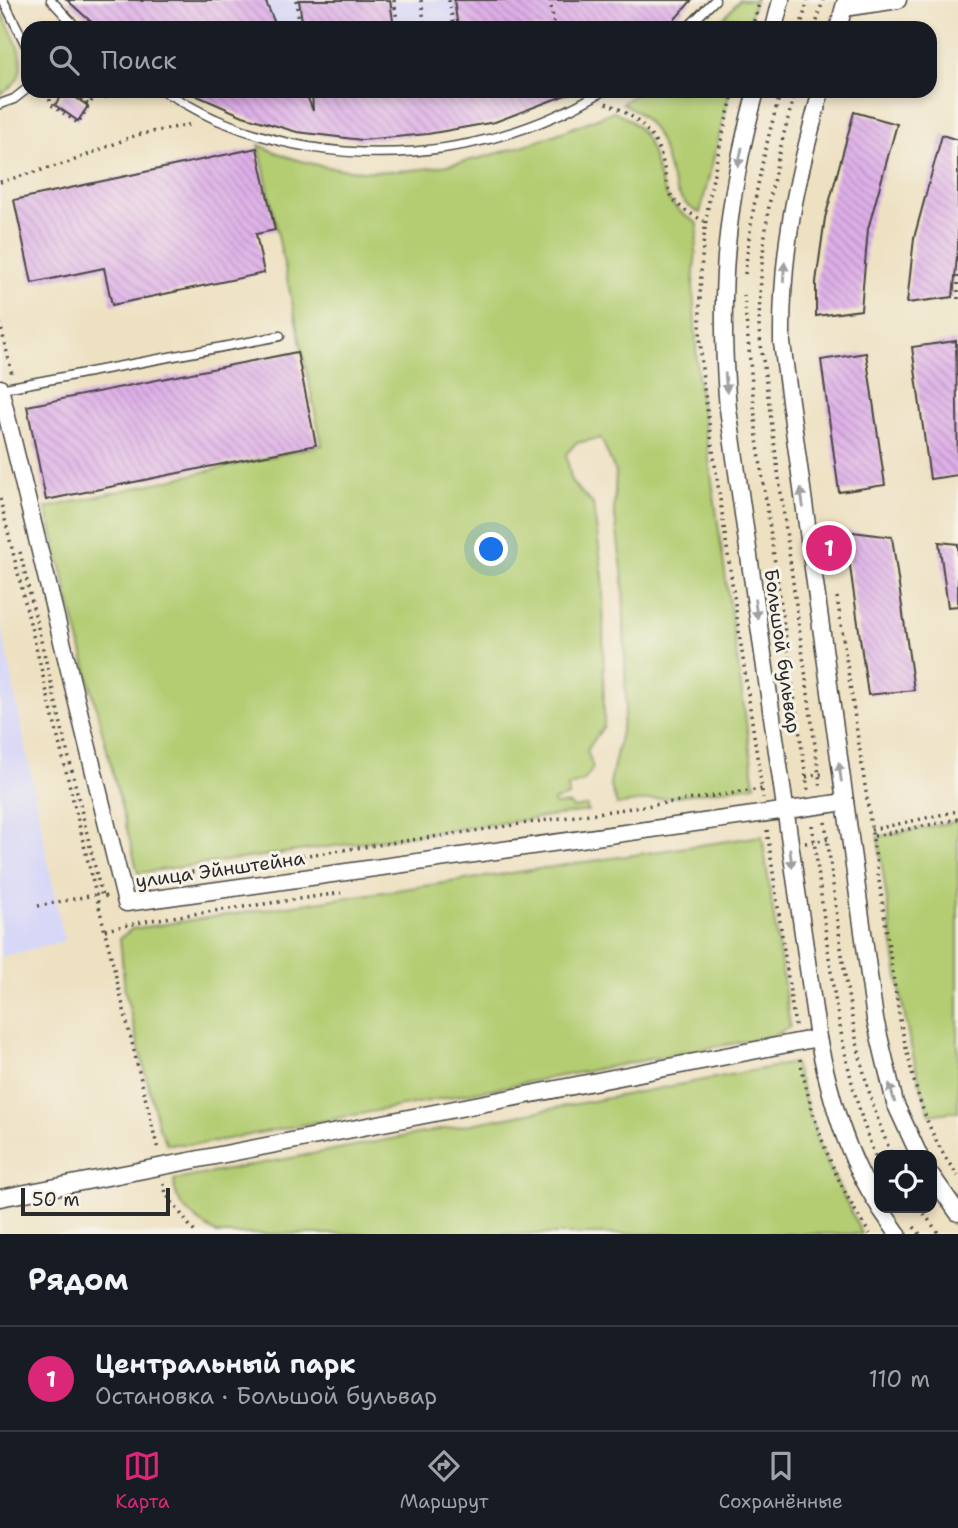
<!DOCTYPE html>
<html lang="ru">
<meta charset="utf-8">
<style>
body{margin:0;font-family:"Shantell Sans",sans-serif;background:#20242c;color:#f1f3f6}
.controls{position:absolute;right:21px;bottom:21px;display:grid;overflow:hidden;border-radius:14px;box-shadow:0 4px 10px #0003}
.controls button{width:63px;height:63px;display:grid;place-items:center;padding:0;border:0;border-bottom:2px solid #363941;background:#171b24;color:#f1f3f6;font:35px sans-serif}
.scale{position:absolute;left:21px;bottom:18px;width:149px;box-sizing:border-box;padding-left:7px;border:4px solid #2b2b2b;border-top:0;font-size:19px;line-height:24px;white-space:nowrap;color:#2b2b2b;-webkit-text-stroke:5px #f7f3e8;paint-order:stroke}
.you{position:absolute;left:492px;top:550px;width:24px;height:24px;margin:-18px;border:5px solid #fff;border-radius:50%;background:#1a73e8;box-shadow:0 0 0 10px #1a73e833}
.badge{display:grid;place-items:center;width:46px;height:46px;border-radius:50%;background:#db2777;color:#fff;font-size:23px;font-weight:700}
.pin{position:absolute;translate:-50% -50%;border:4px solid #fff;box-shadow:0 2px 7px #0006}
.list{margin:0;padding:0;list-style:none}
h2{display:flex;justify-content:space-between;align-items:center;height:91px;margin:0;padding:0 28px;font-size:30px}
h2 small{font-size:23px;font-weight:400;color:#9ea1a6}
.list li{display:grid;grid-template-columns:46px 1fr auto;gap:21px;align-items:center;box-sizing:border-box;height:105px;padding:0 28px;border-top:2px solid #363941}
.list b{display:block;font-size:26px;white-space:nowrap}
.list p{margin:0;font-size:23px;white-space:nowrap;color:#9ea1a6}
.list em{font-size:23px;font-style:normal;color:#9ea1a6}
.icon{flex:none;width:38px;height:38px;fill:none;stroke:currentColor;stroke-width:2;stroke-linecap:round;stroke-linejoin:round}
.map{position:relative;flex:none;width:958px;height:1234px;overflow:hidden}
.search{position:absolute;background:#171b24;box-shadow:0 4px 10px #0003;left:21px;right:21px;top:21px;height:77px;display:flex;align-items:center;gap:18px;box-sizing:border-box;padding:0 24px;border-radius:21px;color:#9ea1a6;font-size:26px}
.sheet{height:196px;background:#171b24}
nav{display:flex;justify-content:space-around;align-items:center;box-sizing:border-box;height:98px;border-top:2px solid #363941;background:#171b24;font-size:19px;color:#9ea1a6}
nav a{display:grid;justify-items:center;gap:4px}
nav .on{color:#db2777}
.map>svg:first-child{display:block}
.built{fill:#d7d7f8}
.grass{fill:#b4cd73;stroke:#707c4f;stroke-width:2}
.building{fill:url(#building-back-hatch)}
.lines{fill:none;stroke-linecap:round;stroke-linejoin:round}
.lane-casing{stroke:#484642;stroke-width:11}
.street-casing{stroke:#484642;stroke-width:19}
.path{stroke:#484642;stroke-width:3.5;stroke-dasharray:2 5;stroke-linecap:butt}
.lane{stroke:#fff;stroke-width:8}
.street{stroke:#fff;stroke-width:16}
.oneway{fill:#a0a0a0}
.labels{text-anchor:middle;stroke-width:6;stroke-linejoin:round;paint-order:stroke}
.street-label{font-size:19px;fill:#2b2b2b;stroke:#f7f3e8}
</style>
<div class="map">
<svg width="958" height="1234" viewBox="0 0 958 1234">
<defs>
<pattern id="building-back-hatch" width="6" height="6" patternUnits="userSpaceOnUse" patternTransform="scale(1.75)"><rect width="6" height="6" fill="#deafe8"/><path d="M-1 5l2 2M0 0l6 6M5-1l2 2" fill="none" stroke="#b48fbc"/></pattern>
</defs>
<rect width="100%" height="100%" fill="#f7f3e8"/>
<filter id="ink" filterUnits="userSpaceOnUse"><feTurbulence type="fractalNoise" baseFrequency=".0143" numOctaves="2"/><feDisplacementMap in="SourceGraphic" scale="14" xChannelSelector="R" yChannelSelector="G"/><feConvolveMatrix kernelMatrix="1 2 1 2 8 2 1 2 1" color-interpolation-filters="sRGB"/></filter>
<filter id="wash" filterUnits="userSpaceOnUse"><feTurbulence type="fractalNoise" baseFrequency=".00686" numOctaves="4" result="noise"/><feDisplacementMap in="SourceGraphic" scale="28" xChannelSelector="R" yChannelSelector="G"/><feGaussianBlur stdDeviation="1.57" result="paint"/><feColorMatrix in="noise" values="0 0 0 0 0 0 0 0 0 0 0 0 0 0 0 0 0 1.4 0 .05"/><feComposite in="paint" operator="in"/></filter>
<g filter="url(#wash)">
<rect width="100%" height="100%" fill="#eee1c2"/>
<!-- built -->
<g class="built">
<polygon points="69,0 692,0 667,28 98,28"/>
<polygon points="0,618 64,941 0,957"/>
</g>
<!-- grass -->
<g class="grass">
<polygon points="739,0 755,0 747,28 715,28"/>
<path d="M0,10C14,37 39,75 0,94Z"/>
<path d="M640,91H730L700,213C653,192 684,133 622,103Z"/>
<path d="M614,111C660,132 648,164 669,200C675,210 688,217 698,224L693,285L698,382L755,785L617,805L610,784L626,707L623,578L614,509L616,473L601,438L576,443L566,454L572,483L593,504L603,576L604,726L587,750L593,768L584,781L568,787L569,796L553,801L555,805L570,804L572,808L587,806L588,811L138,873L46,508L322,445L259,145C375,201 503,158 614,111Z"/>
<path d="M958,821V1111L930,1115C900,1027 892,930 878,837Z"/>
<polygon points="762,836 790,1027 775,1035 730,1044 201,1144 167,1144 159,1128 125,991 120,938 132,929"/>
<path d="M794,1063L819,1146L862,1234H217C196,1218 174,1208 174,1180Z"/>
</g>
<g id="blocks">
<!-- building -->
<g class="building">
<polygon points="67,0 265,0 277,28 98,28"/>
<polygon points="299,0 390,0 394,28 303,28"/>
<polygon points="454,0 692,0 667,28 458,28"/>
<polygon points="66,91 88,106 78,121 55,105"/>
<polygon points="186,91 305,91 313,111 312,91 576,91 495,122 428,134 362,140 297,132 243,116"/>
<polygon points="854,112 897,124 868,229 861,310 816,316 816,282 825,218"/>
<polygon points="942,135 958,140 958,247 953,297 907,303 914,238"/>
<polygon points="257,148 275,230 256,234 264,273 112,305 104,268 32,283 14,200"/>
<polygon points="956,341 958,475 930,479 912,347"/>
<polygon points="297,352 316,445 46,500 27,406"/>
<polygon points="866,353 885,485 839,492 821,360"/>
<polygon points="845,531 892,537 914,690 868,695"/>
<polygon points="939,542 958,544 958,606 948,607"/>
</g>
</g>
</g>
<g filter="url(#ink)">
<use href="#blocks" fill-opacity="0" stroke="#484642" stroke-width="2"/>
<g class="lines">
<defs>
<g id="lane">
<polyline points="3,0 28,49"/>
<polyline points="51,0 77,28"/>
<polyline points="687,28 715,0"/>
<path d="M163,91C182,101 200,113 220,121C344,173 489,160 603,91"/>
<polyline points="0,104 14,99 28,88"/>
<polyline points="0,389 280,336"/>
</g>
<g id="street">
<polyline points="844,8 898,0"/>
<polyline points="774,28 781,0"/>
<polyline points="838,28 846,0"/>
<path d="M756,91C725,205 718,292 728,409L818,1038C830,1096 846,1156 879,1206"/>
<path d="M821,91C796,182 781,248 782,343L875,1019L895,1103L919,1155"/>
<polyline points="0,388 126,903 845,802"/>
<polyline points="932,1176 958,1213"/>
<polyline points="0,1198 818,1038"/>
<polyline points="880,1208 898,1234"/>
</g>
</defs>
<!-- lane casing -->
<use href="#lane" class="lane-casing"/>
<!-- street casing -->
<use href="#street" class="street-casing"/>
<!-- path -->
<g class="path">
<polyline points="142,0 142,7"/>
<polyline points="296,0 300,28"/>
<polyline points="394,0 398,28"/>
<polyline points="421,0 425,28"/>
<polyline points="449,0 454,28"/>
<polyline points="550,0 554,25"/>
<polyline points="752,28 760,0"/>
<polyline points="800,28 808,0"/>
<polyline points="815,28 823,0"/>
<polyline points="69,91 89,105 97,92 107,98 112,91"/>
<path d="M734,91C705,195 694,273 703,381L763,798"/>
<path d="M796,91C771,172 760,246 759,330L821,790"/>
<polyline points="50,92 50,104 78,123 89,105"/>
<path d="M606,103C631,113 652,129 661,155C666,169 664,185 673,198C680,209 693,215 704,221"/>
<polyline points="0,182 70,162 136,135 193,124"/>
<path d="M745,274C751,211 763,152 781,91"/>
<polyline points="958,276 958,302"/>
<polyline points="744,295 757,439 808,791"/>
<polyline points="0,323 12,374"/>
<polyline points="0,499 158,1150"/>
<polyline points="20,552 102,897 107,896"/>
<path d="M837,597L899,1015C911,1073 922,1128 958,1176"/>
<polyline points="806,777 826,773"/>
<path d="M825,822C840,929 848,1058 892,1155"/>
<path d="M812,825C828,940 835,1058 879,1166"/>
<polyline points="767,830 795,1027"/>
<polyline points="871,830 958,811"/>
<polyline points="874,836 958,819"/>
<polyline points="805,843 829,839"/>
<polyline points="136,880 762,789"/>
<polyline points="38,906 94,895"/>
<polyline points="105,930 151,920 341,893"/>
<path d="M800,1059C812,1122 834,1181 870,1234"/>
<polyline points="164,1183 166,1194 196,1234"/>
<polyline points="920,1208 939,1234"/>
<polyline points="914,1227 920,1234"/>
</g>
<!-- lane -->
<use href="#lane" class="lane"/>
<!-- street -->
<use href="#street" class="street"/>
</g>
<!-- one-way arrows -->
<defs><path id="oneway-solid" d="M-6-.8H1V-3.2L6.5 0L1 3.2V.8H-6Z" transform="scale(1.75)"/></defs>
<g class="oneway">
<use href="#oneway-solid" transform="translate(740 157) rotate(102)"/>
<use href="#oneway-solid" transform="translate(784 272) rotate(-86)"/>
<use href="#oneway-solid" transform="translate(726 383) rotate(85)"/>
<use href="#oneway-solid" transform="translate(802 498) rotate(-98)"/>
<use href="#oneway-solid" transform="translate(756 609) rotate(82)"/>
<use href="#oneway-solid" transform="translate(840 772) rotate(-98)"/>
<use href="#oneway-solid" transform="translate(791 858) rotate(82)"/>
<use href="#oneway-solid" transform="translate(892 1093) rotate(-106)"/>
</g>
</g>
<g class="labels">
<!-- street labels -->
<g class="street-label">
<text transform="translate(783 651) rotate(82)" y="7">Большой бульвар</text>
<text transform="translate(220 869) rotate(-8)" y="7">улица Эйнштейна</text>
</g>
</g>
</svg>
<div class="controls">
<button><svg class="icon" aria-label="locate" viewBox="0 0 24 24"><circle cx="12" cy="12" r="6"/><path d="M12 2v4M12 18v4M2 12h4M18 12h4"/></svg></button>
</div>
<div class="scale">50 m</div>
<div class="you"></div>
<div class="pin badge" style="left:829px;top:548px">1</div>
<div class="search"><svg class="icon" aria-label="search" viewBox="0 0 24 24"><circle cx="10" cy="10" r="6"/><path d="M15 15l6 6"/></svg>Поиск</div>
</div>
<section class="sheet">
<h2>Рядом<small></small></h2>
<ul class="list">
<li><span class="badge">1</span><div><b>Центральный парк</b><p>Остановка · Большой бульвар</p></div><em>110 m</em></li>
</ul>
</section>
<nav>
<a class="on"><svg class="icon" aria-label="map" viewBox="0 0 24 24"><path d="M3 6l6-2 6 2 6-2v14l-6 2-6-2-6 2zM9 4v14M15 6v14"/></svg>Карта</a>
<a><svg class="icon" aria-label="directions" viewBox="0 0 24 24"><path d="M12 3l9 9-9 9-9-9zM9 14v-3h6M13 9l2 2-2 2"/></svg>Маршрут</a>
<a><svg class="icon" aria-label="saved" viewBox="0 0 24 24"><path d="M7 4h10v16l-5-4-5 4z"/></svg>Сохранённые</a>
</nav>
